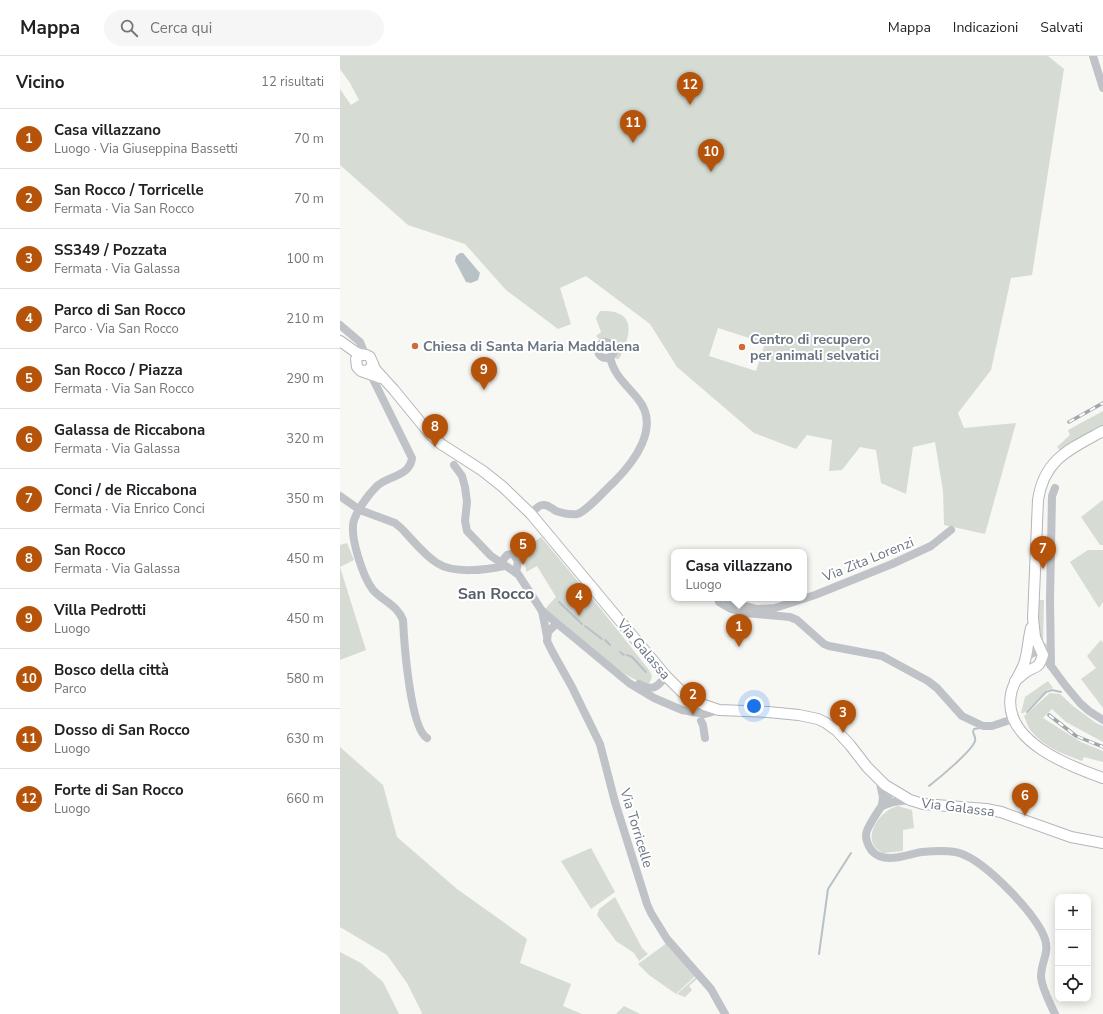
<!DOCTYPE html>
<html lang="it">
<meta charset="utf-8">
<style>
body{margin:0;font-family:"Nunito Sans",sans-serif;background:#f6f6f6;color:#202124}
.controls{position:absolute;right:12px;bottom:12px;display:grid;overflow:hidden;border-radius:8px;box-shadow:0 2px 10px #0003}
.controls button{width:36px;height:36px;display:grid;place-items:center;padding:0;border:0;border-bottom:1px solid #e0e0e0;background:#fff;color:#202124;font:20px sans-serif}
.you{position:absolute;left:414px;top:650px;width:14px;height:14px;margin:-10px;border:3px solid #fff;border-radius:50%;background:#1a73e8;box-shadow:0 0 0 6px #1a73e833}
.badge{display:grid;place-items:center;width:26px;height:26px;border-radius:50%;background:#b45309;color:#fff;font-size:13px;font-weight:700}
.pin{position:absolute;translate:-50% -33px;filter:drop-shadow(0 1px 2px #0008)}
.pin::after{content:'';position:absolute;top:21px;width:14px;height:12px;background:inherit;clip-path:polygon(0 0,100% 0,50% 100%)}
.popup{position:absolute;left:331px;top:493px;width:136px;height:52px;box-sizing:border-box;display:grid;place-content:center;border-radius:8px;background:#fff;filter:drop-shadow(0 1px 3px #0005);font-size:13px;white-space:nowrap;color:#757577}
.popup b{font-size:15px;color:#202124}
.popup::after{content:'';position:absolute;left:50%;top:100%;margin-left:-8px;border:8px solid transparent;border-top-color:#fff}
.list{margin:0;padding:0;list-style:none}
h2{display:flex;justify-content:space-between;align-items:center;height:52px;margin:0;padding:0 16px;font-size:17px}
h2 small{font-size:13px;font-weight:400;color:#757577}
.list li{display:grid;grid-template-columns:26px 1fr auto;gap:12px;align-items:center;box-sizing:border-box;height:60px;padding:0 16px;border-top:1px solid #e0e0e0}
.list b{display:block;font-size:15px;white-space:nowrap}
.list p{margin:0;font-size:13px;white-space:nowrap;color:#757577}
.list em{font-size:13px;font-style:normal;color:#757577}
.icon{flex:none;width:22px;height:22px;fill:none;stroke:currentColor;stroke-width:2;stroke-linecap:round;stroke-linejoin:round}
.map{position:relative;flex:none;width:763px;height:958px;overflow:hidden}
header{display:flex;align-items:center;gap:24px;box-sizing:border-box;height:56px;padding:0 20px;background:#fff;border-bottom:1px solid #e0e0e0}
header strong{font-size:19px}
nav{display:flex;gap:22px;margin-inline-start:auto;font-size:14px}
.search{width:280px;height:36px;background:#f6f6f6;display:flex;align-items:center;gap:10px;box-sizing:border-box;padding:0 14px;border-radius:22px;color:#757577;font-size:15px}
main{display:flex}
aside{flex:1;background:#fff}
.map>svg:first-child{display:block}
.green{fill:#d6dbd4;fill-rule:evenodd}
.water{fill:#b8c1c6}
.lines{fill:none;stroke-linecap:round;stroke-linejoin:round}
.stream{stroke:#b8c1c6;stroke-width:2}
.major-casing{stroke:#b3b6ba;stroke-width:12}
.minor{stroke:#bfc2c6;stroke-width:8}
.major{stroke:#fff;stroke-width:10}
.rail-casing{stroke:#a1a6ab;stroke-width:3.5}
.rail{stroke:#fff;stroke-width:2;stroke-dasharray:6;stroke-linecap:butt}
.poi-dot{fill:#ce6b3d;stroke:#fff;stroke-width:1.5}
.labels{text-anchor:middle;stroke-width:4;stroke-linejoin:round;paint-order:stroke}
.poi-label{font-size:14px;font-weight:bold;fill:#6a7582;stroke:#fff;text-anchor:start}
.street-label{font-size:14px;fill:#6a7582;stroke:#fff}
.quarter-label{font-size:16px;font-weight:bold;fill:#565f68;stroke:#fff}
</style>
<header>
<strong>Mappa</strong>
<div class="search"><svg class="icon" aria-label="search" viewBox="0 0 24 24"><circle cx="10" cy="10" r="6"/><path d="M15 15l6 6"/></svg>Cerca qui</div>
<nav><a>Mappa</a><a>Indicazioni</a><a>Salvati</a></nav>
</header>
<main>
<aside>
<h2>Vicino<small>12 risultati</small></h2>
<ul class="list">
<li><span class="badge">1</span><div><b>Casa villazzano</b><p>Luogo · Via Giuseppina Bassetti</p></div><em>70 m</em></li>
<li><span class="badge">2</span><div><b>San Rocco / Torricelle</b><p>Fermata · Via San Rocco</p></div><em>70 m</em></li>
<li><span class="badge">3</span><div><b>SS349 / Pozzata</b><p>Fermata · Via Galassa</p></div><em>100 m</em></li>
<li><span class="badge">4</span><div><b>Parco di San Rocco</b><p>Parco · Via San Rocco</p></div><em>210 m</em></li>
<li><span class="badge">5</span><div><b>San Rocco / Piazza</b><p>Fermata · Via San Rocco</p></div><em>290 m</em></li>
<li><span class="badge">6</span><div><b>Galassa de Riccabona</b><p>Fermata · Via Galassa</p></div><em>320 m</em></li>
<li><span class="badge">7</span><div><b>Conci / de Riccabona</b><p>Fermata · Via Enrico Conci</p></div><em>350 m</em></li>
<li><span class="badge">8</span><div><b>San Rocco</b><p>Fermata · Via Galassa</p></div><em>450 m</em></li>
<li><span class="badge">9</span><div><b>Villa Pedrotti</b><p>Luogo</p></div><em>450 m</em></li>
<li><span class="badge">10</span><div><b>Bosco della città</b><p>Parco</p></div><em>580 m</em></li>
<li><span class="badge">11</span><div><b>Dosso di San Rocco</b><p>Luogo</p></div><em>630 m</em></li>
<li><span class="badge">12</span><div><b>Forte di San Rocco</b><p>Luogo</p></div><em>660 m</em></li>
</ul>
</aside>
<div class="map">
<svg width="763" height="958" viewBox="0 0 763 958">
<rect width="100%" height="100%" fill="#f7f7f4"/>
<!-- green -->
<g class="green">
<path d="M0,0H708L724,13L692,219L671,222L651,314L618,357L624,372L676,367L645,478L604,469L603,435L595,386L573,391L566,438L541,427L536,394L520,391L502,414L489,415L492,384L467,379L456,393L414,377L337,311L310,268L246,220L220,232L231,268L218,273L166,234L125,188L68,169L0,109V33L11,49L19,44L10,27L0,13ZM378,272L425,287L416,315L369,300Z"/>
<path d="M260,255C297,253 292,278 279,303H276L275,301L278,292L273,283L267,282L260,284L256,280L261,276L256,262Z"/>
<polygon points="763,355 763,369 720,394 717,391 730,379 728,374"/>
<polygon points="763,444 763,489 760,489 741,461"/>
<path d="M201,481L260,552L309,614L312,620L310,626L308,628C286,623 270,606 253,593C237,579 221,566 205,553L216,541L197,510L186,516V512L180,497Z"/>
<polygon points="7,487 14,504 0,511 0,489"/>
<polygon points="748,494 763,494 763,546 759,552 730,506"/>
<polygon points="0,511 26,594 0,604"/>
<path d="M697,544H704L703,587L707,588L706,595C697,578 698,562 697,544Z"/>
<polygon points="761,584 763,587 763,652 741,623 756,612 747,600"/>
<polygon points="708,625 713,632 707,634 684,657 681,657 685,641"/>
<path d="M710,637L720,638L733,650L756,667L763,670V686L726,666L712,653L703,662L741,686L763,695V706L744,701L742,705C723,698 704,691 691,675C688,671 686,665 684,660Z"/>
<polygon points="0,691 43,729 57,781 117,833 187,883 180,907 231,928 223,950 242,958 81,958 82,957 67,927 47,899 0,871"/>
<path d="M558,750L572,754L574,772L563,774V795L543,797C540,795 536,793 535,791C524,776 543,753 558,750Z"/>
<polygon points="251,792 275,836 251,853 221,805"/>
<polygon points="275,841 302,892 308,898 299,905 294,897 276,885 257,859 259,853"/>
<polygon points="327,887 355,920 336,938 309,919 298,908"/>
<polygon points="0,896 21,907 43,926 59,958 0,958"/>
<polygon points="356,921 358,922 349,930 352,934 345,941 337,938"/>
<polygon points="284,950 300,958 276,958"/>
</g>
<!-- water -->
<polygon class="water" points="120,197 123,197 140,217 138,224 131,227 126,226 115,205 116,200"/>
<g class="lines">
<!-- stream -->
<g class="stream">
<polyline points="219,546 242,568"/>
<polyline points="245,570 262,583"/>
<polyline points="265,584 270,589"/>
<polyline points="280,596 284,599"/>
<polyline points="287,599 292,601 306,616"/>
<polyline points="687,656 706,636 712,634 721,636"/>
<path d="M589,730C598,723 632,695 635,685C636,682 634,679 633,676L634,673L640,672"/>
<polyline points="479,898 488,833 511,797"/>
</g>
<defs>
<g id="major">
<polyline points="0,285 17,297 23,299"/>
<polyline points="33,308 35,313 54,334 90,378 101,388 143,415 163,431 191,458 326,620 342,636 352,642 364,649 379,654 428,656 459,659 478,663 486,667 497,675 510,689 527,711 545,729 570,744 583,748 646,753 661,756 731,781 763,787"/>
<path d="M23,315L29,314L33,308L30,301C25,297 20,298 16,303L17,311L21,315L41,322"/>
<path d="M691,572C688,584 688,596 684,608C680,618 673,627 671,638C662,685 729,710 763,722"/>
<path d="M675,625C679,622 682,619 686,616C697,609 698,614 703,599L695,581L693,562L698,444C704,403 730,393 763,375"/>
</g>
</defs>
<!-- major casing -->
<use href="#major" class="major-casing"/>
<!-- minor -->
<g class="minor">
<polyline points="753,0 763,32"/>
<polyline points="0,269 20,286 25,298"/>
<circle cx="266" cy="294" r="8"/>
<path d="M30,317L72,402C70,421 46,420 36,431C28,439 18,453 14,464C9,480 23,521 33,534C43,545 57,549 63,564C64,585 70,672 87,682"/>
<polyline points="114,409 122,420 125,431 127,446 125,465 127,475 151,500 178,518 202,555 289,627 314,642 342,654 365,658 379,654"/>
<path d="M0,440L20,454L55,467L61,472C72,483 83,498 97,507C113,518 146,514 164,510"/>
<path d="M191,458C194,455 198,449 203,449C208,448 212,453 216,455C222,457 231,459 237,458C246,456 266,433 274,426C294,406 321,371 298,343C287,329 274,320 270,301"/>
<polyline points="163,508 163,504 167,499 171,498 174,499 178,505 176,517"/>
<polyline points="378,542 379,546 391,553 406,557 450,561 457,564 484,588 489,590 542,600 588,625 597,632 622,660 643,670 652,670 673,663"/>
<polyline points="381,542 394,547 417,553 435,552 475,539 552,508 591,490 611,474"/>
<polyline points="202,555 207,580"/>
<polyline points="216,568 208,576 207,585 213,597 232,631 260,688 275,746 307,848 311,857 327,883 371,933 385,958"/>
<polyline points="685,604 691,598 695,596 703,599 725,629 740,647 749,655 763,664"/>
<polyline points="711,610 710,544 712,440 715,432"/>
<path d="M299,628C313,635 317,632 326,620"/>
<polyline points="361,665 363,669 365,682"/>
<polyline points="539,723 543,741 542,750"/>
<path d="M552,735C547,743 526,770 526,779C526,785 529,791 532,795C545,809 567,798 582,796C592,795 604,794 615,796C641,800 688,851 701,874C713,896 701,902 701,921C702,933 710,947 715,958"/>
<polyline points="542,750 553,746 570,744"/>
</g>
<!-- major -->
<use href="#major" class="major"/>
<defs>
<g id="rail">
<polyline points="729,366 763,347"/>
<polyline points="709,659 736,680 763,691"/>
</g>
</defs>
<!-- rail casing -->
<use href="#rail" class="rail-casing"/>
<!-- rail -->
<use href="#rail" class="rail"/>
</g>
<!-- markers -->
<g class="poi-dot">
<circle cx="75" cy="290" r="4"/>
<circle cx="402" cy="291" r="4"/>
</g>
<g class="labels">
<!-- poi labels -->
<g class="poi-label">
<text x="410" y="288">Centro di recupero<tspan x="410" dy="16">per animali selvatici</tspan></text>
<text x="83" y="295">Chiesa di Santa Maria Maddalena</text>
</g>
<!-- street labels -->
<g class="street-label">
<text transform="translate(528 503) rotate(-22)" y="5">Via Zita Lorenzi</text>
<text transform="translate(304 593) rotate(50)" y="5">Via Galassa</text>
<text transform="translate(618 751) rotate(7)" y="5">Via Galassa</text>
<text transform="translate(297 772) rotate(73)" y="5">Via Torricelle</text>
</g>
<!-- quarter labels -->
<g class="quarter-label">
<text x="156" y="543">San Rocco</text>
</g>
</g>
</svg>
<div class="controls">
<button>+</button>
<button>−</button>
<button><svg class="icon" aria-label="locate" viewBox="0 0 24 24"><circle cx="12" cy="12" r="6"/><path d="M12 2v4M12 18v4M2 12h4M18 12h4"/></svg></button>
</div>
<div class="you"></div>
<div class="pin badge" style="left:399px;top:591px">1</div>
<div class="popup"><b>Casa villazzano</b>Luogo</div>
<div class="pin badge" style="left:353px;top:659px">2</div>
<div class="pin badge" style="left:503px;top:677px">3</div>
<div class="pin badge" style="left:239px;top:560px">4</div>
<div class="pin badge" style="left:183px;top:509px">5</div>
<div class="pin badge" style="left:685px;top:760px">6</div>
<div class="pin badge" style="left:703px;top:513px">7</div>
<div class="pin badge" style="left:95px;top:391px">8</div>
<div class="pin badge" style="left:144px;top:334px">9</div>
<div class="pin badge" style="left:371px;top:116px">10</div>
<div class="pin badge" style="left:293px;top:87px">11</div>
<div class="pin badge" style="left:350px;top:49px">12</div>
</div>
</main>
